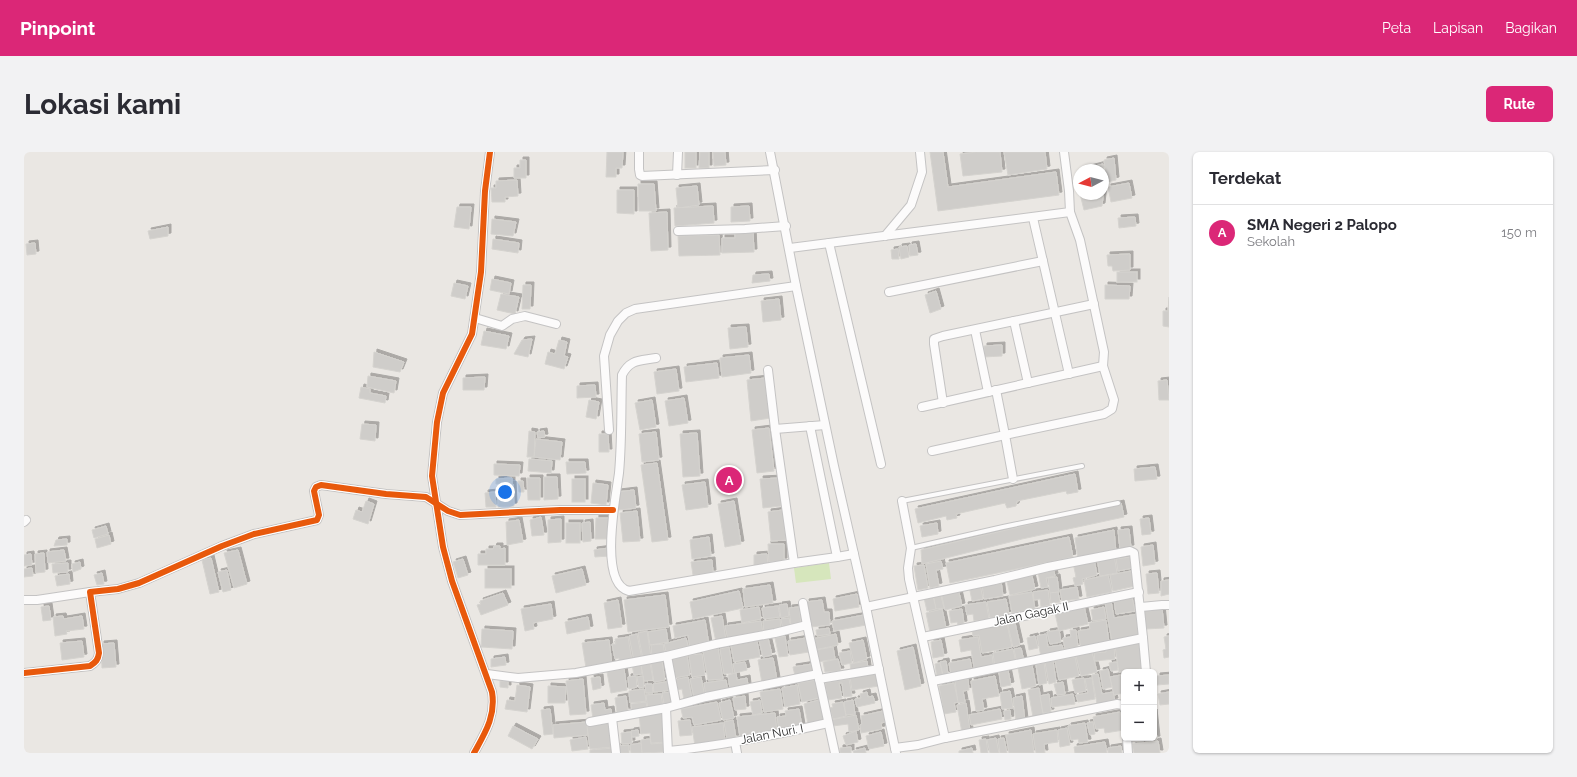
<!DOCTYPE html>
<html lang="id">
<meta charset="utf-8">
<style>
body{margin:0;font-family:Raleway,sans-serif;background:#f2f2f3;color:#2b2b33}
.controls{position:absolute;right:12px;bottom:12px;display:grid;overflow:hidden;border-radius:6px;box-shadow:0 1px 3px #0004}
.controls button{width:36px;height:36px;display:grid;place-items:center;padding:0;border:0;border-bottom:1px solid #e1e1e2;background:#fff;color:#2b2b33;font:20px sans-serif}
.compass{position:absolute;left:1049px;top:12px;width:36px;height:36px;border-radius:50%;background:#fff;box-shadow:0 1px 3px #0004;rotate:263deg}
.you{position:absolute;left:481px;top:340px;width:14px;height:14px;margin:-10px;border:3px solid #fff;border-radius:50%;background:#1a73e8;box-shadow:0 0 0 6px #1a73e833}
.badge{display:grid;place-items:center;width:26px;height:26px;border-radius:50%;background:#db2777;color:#fff;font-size:13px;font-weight:700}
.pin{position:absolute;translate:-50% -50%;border:2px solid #fff;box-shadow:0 1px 4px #0006}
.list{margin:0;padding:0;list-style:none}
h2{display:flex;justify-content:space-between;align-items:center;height:52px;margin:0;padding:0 16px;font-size:17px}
h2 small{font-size:13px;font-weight:400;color:#7c7c81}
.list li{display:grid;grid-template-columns:26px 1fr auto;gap:12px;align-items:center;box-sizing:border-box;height:56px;padding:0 16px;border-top:1px solid #e1e1e2}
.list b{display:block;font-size:15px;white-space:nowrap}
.list p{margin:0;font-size:13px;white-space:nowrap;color:#7c7c81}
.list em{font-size:13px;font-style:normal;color:#7c7c81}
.map{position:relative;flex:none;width:1145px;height:601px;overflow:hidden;border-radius:6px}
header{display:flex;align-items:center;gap:24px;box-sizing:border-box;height:56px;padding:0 20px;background:#db2777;color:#fff}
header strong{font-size:19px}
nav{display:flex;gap:22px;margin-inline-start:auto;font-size:14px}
.intro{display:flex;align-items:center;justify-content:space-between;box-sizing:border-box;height:96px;padding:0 24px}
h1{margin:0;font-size:28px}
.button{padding:10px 18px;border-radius:6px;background:#db2777;color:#fff;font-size:14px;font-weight:700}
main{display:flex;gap:24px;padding:0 24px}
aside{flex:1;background:#fff;border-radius:6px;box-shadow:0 1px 3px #0004}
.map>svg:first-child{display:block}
.pitch{fill:#d6e6bc}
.building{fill:#cfcdca;stroke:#d5d3cf;filter:url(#shadow)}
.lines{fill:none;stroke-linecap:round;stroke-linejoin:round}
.lane-casing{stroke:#c4c3c3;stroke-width:6}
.street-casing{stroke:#c4c3c3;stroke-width:10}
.lane{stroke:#fcfbfb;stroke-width:4}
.street{stroke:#fcfbfb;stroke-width:8}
.cycleway-casing{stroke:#fff;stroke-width:8}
.cycleway{stroke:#e8590c;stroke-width:6}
.labels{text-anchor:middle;stroke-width:3;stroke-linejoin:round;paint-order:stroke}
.street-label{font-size:12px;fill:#2d2d2d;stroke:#fff}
</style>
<header>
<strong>Pinpoint</strong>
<nav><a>Peta</a><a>Lapisan</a><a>Bagikan</a></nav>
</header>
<div class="intro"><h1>Lokasi kami</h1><a class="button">Rute</a></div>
<main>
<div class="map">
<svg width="1145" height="601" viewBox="0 0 1145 601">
<defs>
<filter id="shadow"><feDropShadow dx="3" dy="-3" stdDeviation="0" flood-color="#0004"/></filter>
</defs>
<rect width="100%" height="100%" fill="#eae7e3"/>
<!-- pitch -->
<polygon class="pitch" points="805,411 807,427 772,431 770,416"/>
<!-- building -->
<g class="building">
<polygon points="583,0 599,0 598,16 592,16 592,25 582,25"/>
<rect x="661" y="0" width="11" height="16"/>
<polygon points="676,0 685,0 685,16 675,16"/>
<polygon points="689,0 701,0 702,13 690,14"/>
<polygon points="906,0 919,0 924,35 1032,20 1035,43 914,59"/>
<polygon points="953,0 976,0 978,20 939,24 936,2"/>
<polygon points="980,0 1021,0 1023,17 984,23"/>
<polygon points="1090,6 1092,28 1083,30 1080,8"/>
<polygon points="496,8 502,8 502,26 490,26 490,16 496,16"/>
<polygon points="1079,12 1079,30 1079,18 1065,18 1064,16"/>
<polygon points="493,28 494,44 481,45 481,50 468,50 467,36 472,36 472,29"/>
<polygon points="1105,31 1108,46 1087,50 1084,35"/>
<polygon points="614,32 630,32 632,59 615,59"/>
<polygon points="673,34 675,53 654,56 652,36"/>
<polygon points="1080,35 1078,54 1060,58 1056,42 1079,42"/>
<polygon points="593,38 610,38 610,62 593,61"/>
<polygon points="689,54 690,71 651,74 650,56"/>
<polygon points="725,54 726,69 707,70 707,55"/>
<polygon points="433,55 447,55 445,77 430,75"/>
<polygon points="643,60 644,98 627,99 625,61"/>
<polygon points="1111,65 1112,74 1095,76 1094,66"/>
<polygon points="468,67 492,70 489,84 467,82"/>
<polygon points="144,75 144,84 126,87 124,79"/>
<polygon points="729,79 730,100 698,101 698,86 711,86 711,80"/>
<polygon points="695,83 696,103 655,104 654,84"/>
<polygon points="469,87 495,91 494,101 468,97"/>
<polygon points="11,91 12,102 3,103 2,92"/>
<polygon points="892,92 894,103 886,104 885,93"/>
<polygon points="883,94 885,105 877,107 875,95"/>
<polygon points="874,97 875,107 868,107 867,98"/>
<polygon points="1106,102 1106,118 1089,119 1088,114 1084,114 1083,103"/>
<rect x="1093" y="120" width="20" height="10"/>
<polygon points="745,122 746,129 728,131 729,123"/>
<polygon points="468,127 487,131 485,142 466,138"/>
<polygon points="430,131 444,134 441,147 427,144"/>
<polygon points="499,133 507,133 506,157 498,157"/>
<polygon points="1081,133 1106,134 1105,147 1081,147"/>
<polygon points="912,139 917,157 906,161 901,143"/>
<polygon points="477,142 495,145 491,162 473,158"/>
<polygon points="1145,145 1145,175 1139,174 1139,159 1144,159"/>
<polygon points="755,147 757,168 739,170 737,149"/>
<polygon points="722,175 724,195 706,197 704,176"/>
<polygon points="460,179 485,184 482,197 457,193"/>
<polygon points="508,187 504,205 490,202 498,188"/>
<polygon points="535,188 543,190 540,204 544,205 540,217 521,212 524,200 531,202"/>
<polygon points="978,193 978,204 960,205 960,194"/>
<polygon points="350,200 380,210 376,220 349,215"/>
<polygon points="725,203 727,221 698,225 696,206"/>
<polygon points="693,211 695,226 662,230 660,215"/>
<polygon points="652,217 655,239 633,242 630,220"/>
<polygon points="344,224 372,229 370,241 343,235"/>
<polygon points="461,225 460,238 439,238 439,226"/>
<polygon points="742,226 747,266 727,269 723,228"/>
<polygon points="1143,228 1145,248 1135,248 1134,229"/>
<polygon points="571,233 572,245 553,246 553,234"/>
<polygon points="337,235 346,237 346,241 362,244 361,251 335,246"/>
<polygon points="660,246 664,271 645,274 641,249"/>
<polygon points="565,248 575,250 572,267 562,265"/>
<polygon points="628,248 632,275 616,278 611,251"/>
<polygon points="338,272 352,273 351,289 336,287"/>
<polygon points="745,276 750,319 733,321 728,278"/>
<polygon points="505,279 511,280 510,305 503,305"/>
<polygon points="520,279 521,285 514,286 513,280"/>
<polygon points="632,280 635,308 618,310 615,282"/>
<polygon points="673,281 676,324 659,325 656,282"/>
<polygon points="575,282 584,282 585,300 575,300"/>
<polygon points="512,287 538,290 536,308 510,305"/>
<polygon points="505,307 528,309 527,321 504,319"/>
<polygon points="542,310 561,310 562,321 543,322"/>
<polygon points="633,311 644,388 628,390 617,313"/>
<polygon points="470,312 496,313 495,324 470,323"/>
<polygon points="1131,315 1133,327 1111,329 1110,317"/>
<polygon points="1051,322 1054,340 1043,342 1042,339 993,349 992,354 983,356 981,351 932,362 933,366 923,368 922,364 894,371 891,357"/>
<polygon points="520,325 533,325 534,347 520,348"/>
<polygon points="488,326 488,331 472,332 472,327"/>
<polygon points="503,326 516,326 516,348 504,348"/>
<polygon points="755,326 757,354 739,356 736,327"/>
<rect x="548" y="327" width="13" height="23"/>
<polygon points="494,329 499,329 500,340 495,340"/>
<polygon points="681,330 684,355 662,358 658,333"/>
<polygon points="569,331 584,333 582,353 567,351"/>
<polygon points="477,332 489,332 490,354 474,355 474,346 478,346"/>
<polygon points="610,338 612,356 595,358 593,340"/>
<polygon points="471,340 472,355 462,355 461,341"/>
<polygon points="342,349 350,352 344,372 329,367 332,358 338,360"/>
<polygon points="710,349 717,392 701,395 694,352"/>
<polygon points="1097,351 1100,365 998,387 898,412 897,398"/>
<polygon points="759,358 762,388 747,389 744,360"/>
<polygon points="613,359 616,389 599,390 596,361"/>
<polygon points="517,365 520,383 508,384 506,368"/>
<polygon points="572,366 585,366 584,387 571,387"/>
<polygon points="1125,366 1127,382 1118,383 1116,367"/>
<polygon points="537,367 537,390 524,391 524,368"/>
<polygon points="495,368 499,390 483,393 482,370"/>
<polygon points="566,370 567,389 559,390 558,371"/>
<rect x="542" y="371" width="14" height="20"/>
<polygon points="913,371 914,382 898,385 896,374"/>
<polygon points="82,374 84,382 70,386 68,378"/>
<polygon points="1105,377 1107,396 1096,397 1094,378"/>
<polygon points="1090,378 1092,401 1054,408 1051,386"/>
<polygon points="85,383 87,392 73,396 71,387"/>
<polygon points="685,385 687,404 668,407 666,388"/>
<polygon points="1045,385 1049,405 926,431 922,411"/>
<polygon points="43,387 43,393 30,394 32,388"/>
<polygon points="744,392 760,392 760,409 745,410"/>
<polygon points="1129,393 1131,412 1119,414 1117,395"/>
<polygon points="470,394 476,394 476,397 481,396 481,413 454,413 454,402 462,402 462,397 469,397"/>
<polygon points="585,396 586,404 571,405 570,398"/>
<polygon points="40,398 42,409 24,411 23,400"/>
<polygon points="214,398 223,432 210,436 200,401"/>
<polygon points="20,401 21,420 12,421 11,402"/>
<polygon points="7,402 8,413 0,414 0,403"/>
<polygon points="743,402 744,414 730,414 730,403"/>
<polygon points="1090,403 1093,421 1076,424 1073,406"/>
<polygon points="1107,405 1109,416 1094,419 1092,407"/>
<polygon points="187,406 195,440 186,442 178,408"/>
<polygon points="439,407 444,423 434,426 429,410"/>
<polygon points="1070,407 1073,423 1058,427 1059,432 1051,434 1049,426 1052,425 1049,411"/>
<polygon points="688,408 689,421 669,423 667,410"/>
<polygon points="917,409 919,417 912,418 915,434 906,436 902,412"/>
<polygon points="56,410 57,417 49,420 48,412"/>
<polygon points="44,411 44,420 29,421 28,412"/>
<polygon points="900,413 904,436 894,438 890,414"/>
<polygon points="1029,414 1031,424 1022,426 1024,435 1017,436 1014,420"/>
<polygon points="8,416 9,424 0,425 0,417"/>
<rect x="461" y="417" width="26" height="19"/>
<polygon points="558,417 562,433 532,441 528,424"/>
<polygon points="203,418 207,438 199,440 194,420"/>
<polygon points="1107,419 1111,434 1089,439 1086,423"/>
<polygon points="1007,420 1011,437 986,443 982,425"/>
<polygon points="78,421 80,432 73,433 70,423"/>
<polygon points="1133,421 1135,441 1124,442 1122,422"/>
<polygon points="45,422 46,432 33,434 31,424"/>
<polygon points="1084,423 1088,440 1063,445 1060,428"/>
<polygon points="1033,425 1035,440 1026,441 1024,426"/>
<polygon points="1145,428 1145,442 1137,444 1137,429"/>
<polygon points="977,429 979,444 960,447 958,432"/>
<polygon points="956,432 959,447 948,449 945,434"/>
<polygon points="746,433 749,451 721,455 719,437"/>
<polygon points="1053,435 1055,447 1038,449 1036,438"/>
<polygon points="934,436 938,454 921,458 917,440"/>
<polygon points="1024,438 1026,453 1017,455 1016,447 1010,448 1009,440"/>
<polygon points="715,439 719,456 669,467 666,450"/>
<polygon points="916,440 920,456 912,457 909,442"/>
<polygon points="1008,440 1011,457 988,461 985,444"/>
<polygon points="1034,440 1036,450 1027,451 1026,441"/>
<polygon points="479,441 484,453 457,463 453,453 457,452 456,449"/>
<polygon points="833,442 835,455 811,459 809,447"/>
<polygon points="641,443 645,475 604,480 600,448"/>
<polygon points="909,444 912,457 903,459 900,446"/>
<polygon points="1108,445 1111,459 1092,462 1090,448"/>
<polygon points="982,447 985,462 966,466 963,450"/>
<polygon points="594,448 598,475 584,477 580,451"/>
<polygon points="798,448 800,460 805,460 806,473 786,475 782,450"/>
<polygon points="1087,449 1090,466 1114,462 1118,485 1088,490 1081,450"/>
<polygon points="962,450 965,467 950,469 949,462 943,463 941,453"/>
<polygon points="527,452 529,467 509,471 510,477 501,479 497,457"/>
<polygon points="763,452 765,464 757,466 755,453"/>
<polygon points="25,454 27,468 19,469 17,455"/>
<polygon points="754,454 756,465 740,467 738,456"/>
<polygon points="1060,454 1064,472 1035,479 1031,461"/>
<polygon points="735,455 737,467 718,471 716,458"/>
<polygon points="775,455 777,472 767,474 765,456"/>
<polygon points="1080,455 1082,467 1069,469 1067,458"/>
<polygon points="1138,456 1140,476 1122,477 1120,457"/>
<polygon points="918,457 922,476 906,480 902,461"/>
<polygon points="938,457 940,472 934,473 933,470 927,471 925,459"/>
<polygon points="840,463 842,473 810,479 808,469"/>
<polygon points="39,464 40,467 58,464 60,477 42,479 43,482 31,484 29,465"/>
<polygon points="698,464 702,488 692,490 687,466"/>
<polygon points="564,465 566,477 543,482 541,470"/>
<polygon points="765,466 767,476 759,478 757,467"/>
<polygon points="756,467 757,478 740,481 739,469"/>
<polygon points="681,468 685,493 666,496 664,483 651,486 649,474"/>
<polygon points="1082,468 1085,491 1057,496 1054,479 1066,477 1065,471"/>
<polygon points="737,469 739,482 704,488 701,474"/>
<polygon points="991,471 996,493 989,495 984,473"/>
<polygon points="983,472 988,495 958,501 955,483 949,484 948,478"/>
<polygon points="805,476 806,482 793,484 792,478"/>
<polygon points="458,477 489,479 488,497 457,495"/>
<polygon points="642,477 644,490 626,493 624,480"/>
<polygon points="1035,478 1037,490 1026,492 1023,480"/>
<polygon points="1046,478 1052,478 1054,495 1041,497 1039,486 1047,485"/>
<polygon points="623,479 627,505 619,507 614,481"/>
<polygon points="613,482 618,507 610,509 605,484"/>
<polygon points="812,482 814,493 790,498 788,487"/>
<polygon points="1022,482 1024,495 1038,493 1040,501 1017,505 1013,484"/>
<polygon points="761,484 764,504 755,505 751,486"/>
<polygon points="1011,484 1014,496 1005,498 1003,486"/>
<polygon points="1145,484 1145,505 1140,506 1139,498 1142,497 1140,485"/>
<polygon points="604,485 608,509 595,511 595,506 591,507 588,492 592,492 591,487"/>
<polygon points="954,485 957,505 968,503 970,517 951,520 947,498 937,500 935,488"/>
<polygon points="662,486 665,497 643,503 640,492"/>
<polygon points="744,486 748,503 739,505 735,488"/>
<polygon points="782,486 785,500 766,503 764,489"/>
<polygon points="585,488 588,513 562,516 558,491"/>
<polygon points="839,488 843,507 830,511 825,491"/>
<polygon points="917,488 920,504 909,506 907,490"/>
<polygon points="58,489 60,505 38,508 36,491"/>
<polygon points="733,489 736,505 710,510 707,494"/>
<polygon points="1117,490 1121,516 1095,520 1091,494"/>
<polygon points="90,491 92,515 78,516 77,492"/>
<polygon points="639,492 641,503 628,505 627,493"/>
<polygon points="705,495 709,521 700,522 696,497"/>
<polygon points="809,495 811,507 794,510 792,498"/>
<polygon points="889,495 897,534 881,538 873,499"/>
<polygon points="1090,495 1091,507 1071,509 1070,501 1082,500 1082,496"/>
<polygon points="694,496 699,527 684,528 679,499"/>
<polygon points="997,496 1000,509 993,511 990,497"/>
<polygon points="989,497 992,511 971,515 969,501"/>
<polygon points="826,499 828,511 818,513 815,501"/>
<polygon points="1068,500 1073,520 1057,524 1052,504"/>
<polygon points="678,502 681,523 668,525 665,503"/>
<polygon points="663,503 666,523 650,526 646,507"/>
<polygon points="481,505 482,513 467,515 467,507"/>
<polygon points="1051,505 1055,524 1035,528 1031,509"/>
<polygon points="749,506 753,528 738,531 734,508"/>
<polygon points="814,507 817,519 801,520 799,510"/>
<polygon points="946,507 948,518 927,522 925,511"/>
<polygon points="1029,508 1032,530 1025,532 1021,510"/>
<polygon points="638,509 641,528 630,530 627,511"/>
<polygon points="843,509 844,516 827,519 826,512"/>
<polygon points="922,509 924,522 919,523 916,510"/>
<polygon points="721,510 723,518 711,521 709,512"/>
<polygon points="1093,510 1094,518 1087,519 1085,511"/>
<polygon points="626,511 629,528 620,529 617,513"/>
<polygon points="916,511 919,525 913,526 911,512"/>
<polygon points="1020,511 1023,531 1015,533 1012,513"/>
<polygon points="617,512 618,522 610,523 608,513"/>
<polygon points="788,512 790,520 771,524 769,515"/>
<polygon points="1008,513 1012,534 998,537 994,516"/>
<polygon points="600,517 603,538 587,541 583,520"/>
<polygon points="1084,517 1088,535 1079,537 1076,519"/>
<polygon points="984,518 987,533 977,535 975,520"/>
<polygon points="852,520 855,534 828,538 826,525"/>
<polygon points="712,521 713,528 723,526 724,534 706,537 704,523"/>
<polygon points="1074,522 1078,542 1089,540 1091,549 1073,552 1068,523"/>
<polygon points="1097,523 1099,530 1100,530 1100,541 1090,543 1086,525"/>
<polygon points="1145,523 1145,532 1133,533 1133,524"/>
<polygon points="612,524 613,535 605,537 604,525"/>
<polygon points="619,524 620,535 615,536 613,525"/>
<polygon points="971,524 975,544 958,547 960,558 952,559 947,529"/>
<polygon points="576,525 577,536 569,538 567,526"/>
<polygon points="664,525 668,547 660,548 658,537 652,538 650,528"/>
<polygon points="677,525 681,545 670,546 666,527"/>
<polygon points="1060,526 1062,539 1051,541 1048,528"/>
<polygon points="1068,526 1071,547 1054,550 1052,543 1064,541 1061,527"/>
<polygon points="559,527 562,562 546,563 542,529"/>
<polygon points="825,527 828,544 820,545 818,531 815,531 818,546 804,548 801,531"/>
<polygon points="944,527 945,538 939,539 941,550 934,551 931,529"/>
<polygon points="702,528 704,541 682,544 680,531"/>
<polygon points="792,528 795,546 778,550 774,531"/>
<polygon points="476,529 484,529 484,536 476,535"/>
<polygon points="647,529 648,538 630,540 629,532"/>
<polygon points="1039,530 1041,542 1033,543 1030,532"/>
<polygon points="930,531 934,550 930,551 932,560 920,562 915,534"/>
<polygon points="621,532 628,532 629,541 622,541"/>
<polygon points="493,533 506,535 503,560 481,557 483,548 491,549"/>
<polygon points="773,533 776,552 761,555 758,536"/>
<polygon points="524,534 542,535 541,551 524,551"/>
<polygon points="1015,536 1019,563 1009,565 1004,538"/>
<polygon points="620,537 622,549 606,551 605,539"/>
<polygon points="756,537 759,557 740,560 736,540"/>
<polygon points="986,539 989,556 978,557 976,541"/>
<polygon points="648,540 649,550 640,552 638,541"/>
<polygon points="843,540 844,545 849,544 851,551 833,555 831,547 837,546 836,542"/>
<polygon points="1145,540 1145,552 1136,553 1134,542"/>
<polygon points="637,542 639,555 624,557 622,543"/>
<polygon points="1025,542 1027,560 1019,561 1016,544"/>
<polygon points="1049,542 1051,552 1028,555 1027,546"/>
<polygon points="602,544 604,559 593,560 591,546"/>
<polygon points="721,544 722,557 711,558 709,546"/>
<polygon points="998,544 1001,569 992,570 989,546"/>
<polygon points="706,548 710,566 699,568 695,551"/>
<polygon points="736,548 738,561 729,563 726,550"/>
<polygon points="795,548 800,568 784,572 780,552"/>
<polygon points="829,548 831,562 822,563 820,550"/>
<polygon points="622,550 623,557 608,560 607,552"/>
<polygon points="693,550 697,568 670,573 668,565 659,566 657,557"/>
<polygon points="819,550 822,564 809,567 806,556 809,555 808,552"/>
<polygon points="580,551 581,558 587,557 588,564 569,567 567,553"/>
<polygon points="942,551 946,579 938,581 933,553"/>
<polygon points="526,557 529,582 520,583 517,558"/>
<polygon points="775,557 778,575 755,578 753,565 762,564 761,559"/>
<polygon points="976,557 978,567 947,573 945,563"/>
<polygon points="986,558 987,567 981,568 980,559"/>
<polygon points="859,559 861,570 857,571 858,577 837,581 836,573 838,572 837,564"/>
<polygon points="639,560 642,590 627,591 626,581 617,582 615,562"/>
<polygon points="1096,560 1100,578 1081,581 1080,576 1072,577 1069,565"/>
<polygon points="1130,560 1133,587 1108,590 1108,586 1130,586"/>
<polygon points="751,561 753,581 716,585 713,565"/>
<polygon points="832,563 835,578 825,580 824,572 809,574 807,568"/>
<polygon points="666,568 668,583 656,584 654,569"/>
<polygon points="709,568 712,586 703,587 700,570"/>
<polygon points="563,570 564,583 530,586 529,573"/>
<polygon points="1069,570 1071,582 1066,583 1063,571"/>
<polygon points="587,571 589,595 566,597 563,574"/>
<polygon points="699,571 701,589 671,594 668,575"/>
<polygon points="1061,571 1064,590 1055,591 1054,587 1047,588 1044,574"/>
<polygon points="489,574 514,587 508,597 484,584"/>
<polygon points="1043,576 1046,593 1036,595 1034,578"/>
<polygon points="614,578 615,584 608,585 607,579"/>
<polygon points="1007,578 1010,601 985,601 982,583"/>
<polygon points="1033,578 1034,590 1020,592 1021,601 1012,601 1009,582"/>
<polygon points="832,579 834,590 822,593 819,584"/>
<polygon points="607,580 608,591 598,592 597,581"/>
<polygon points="857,580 860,594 845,597 842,584"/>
<polygon points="562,585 564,597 548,599 546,588"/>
<polygon points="972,586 975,601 966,601 963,588"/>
<polygon points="980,586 983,601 976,601 974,587"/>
<polygon points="626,587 627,592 639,591 640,600 618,601 617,588"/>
<polygon points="962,587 964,601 957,601 955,588"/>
<polygon points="1134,589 1136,601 1110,601 1108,592"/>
<polygon points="1081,590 1083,601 1051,601 1050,595"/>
<polygon points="617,591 618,601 607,601 606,593"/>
<polygon points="605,593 605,601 595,601 594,594"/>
<polygon points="1097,594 1098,601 1084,601 1084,596"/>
<polygon points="827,595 827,601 816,601 816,596"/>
<polygon points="590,596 590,601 566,601 566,598"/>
<polygon points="841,596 842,601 830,601 829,599"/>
<polygon points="948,596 949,601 935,601 935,599"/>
</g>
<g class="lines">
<defs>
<g id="lane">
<polyline points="878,349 1058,314"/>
<polyline points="887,396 979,375 1094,351"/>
</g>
<g id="street">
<polyline points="615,0 615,17 616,23 618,24 751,18"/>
<polyline points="746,0 772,134 810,314 842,455 872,601"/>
<polyline points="653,23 654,0"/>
<polyline points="1009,66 1045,222"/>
<polyline points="654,79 721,77 762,74"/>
<polyline points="861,84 887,53 898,20 896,0"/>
<polyline points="805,91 857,312"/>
<polyline points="766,96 1046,60 1045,39 1040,0"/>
<polyline points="865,140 1019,109"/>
<polyline points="451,166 478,174 488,167 501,164 532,172"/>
<polyline points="990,169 1004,231"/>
<polyline points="951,178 964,240"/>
<path d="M632,206C616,209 606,207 598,223C597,255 598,289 595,321C592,344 574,432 605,439L770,411L813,405L786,274"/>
<polyline points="744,218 751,277 770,411"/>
<polyline points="919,251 910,192 910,187 919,184 1070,152"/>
<polyline points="898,255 1079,214"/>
<polyline points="751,277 801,273"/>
<polyline points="585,278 580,204 586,183 594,169 602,161 611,157 772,134"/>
<polyline points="908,299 981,283 972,238"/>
<polyline points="989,327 981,283 1080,262 1088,257 1090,248 1079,214 1080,200 1056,88 1046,60"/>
<polyline points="878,349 887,396 884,416 885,427 921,586"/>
<polyline points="0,370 2,368"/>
<polyline points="813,405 830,402"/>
<polyline points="0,448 13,448 66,440"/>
<polyline points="779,451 783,473 795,527"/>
<polyline points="842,455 971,428 1024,415 1106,399 1110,401 1119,486 909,529"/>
<polyline points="1117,455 1138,453 1145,453"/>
<polyline points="899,485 1115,440"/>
<polyline points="1119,486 1122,520"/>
<polyline points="643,504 652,552"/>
<path d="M0,521L66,514C72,510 74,508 75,501L66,440L94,437L115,431L198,394L230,382L293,368L295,363L290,339L292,335L297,333L362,342L402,345L424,359L436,363L536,358H589"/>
<polyline points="463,522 494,526 552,521 643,504 692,492 751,481 783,473"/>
<polyline points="642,556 644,601"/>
<polyline points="588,566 592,601"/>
<polyline points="566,570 642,556 682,545 794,522"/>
<polyline points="1103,586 1104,601"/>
<polyline points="711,590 713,601"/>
<polyline points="871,596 894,593 921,586 1093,552 1099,553 1100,556"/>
<path d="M644,599C698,594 751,583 804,571"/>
<path d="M450,601C461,581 472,564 468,540L428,429L419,395L408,324L413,270L419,241L448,182L457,120L461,39L466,0"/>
<polyline points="811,601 795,527 855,517"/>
</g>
</defs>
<!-- lane casing -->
<use href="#lane" class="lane-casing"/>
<!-- street casing -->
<use href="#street" class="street-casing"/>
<!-- lane -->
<use href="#lane" class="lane"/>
<!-- street -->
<use href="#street" class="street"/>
<defs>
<g id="cycleway">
<path d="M0,521L66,514C72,510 74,508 75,501L66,440L94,437L115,431L198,394L230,382L293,368L295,363L290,339L292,335L297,333L362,342L402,345L424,359L436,363L536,358H589"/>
<path d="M450,601C461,581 472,564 468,540L428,429L419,395L408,324L413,270L419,241L448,182L457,120L461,39L466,0"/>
</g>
</defs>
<!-- cycleway casing -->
<use href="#cycleway" class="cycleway-casing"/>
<!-- cycleway -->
<use href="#cycleway" class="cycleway"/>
</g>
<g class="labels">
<!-- street labels -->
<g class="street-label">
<text transform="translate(1007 462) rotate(-12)" y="4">Jalan Gagak II</text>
<text transform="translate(748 582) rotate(-11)" y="4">Jalan Nuri. I</text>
</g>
</g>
</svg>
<div class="controls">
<button>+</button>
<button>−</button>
</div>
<svg class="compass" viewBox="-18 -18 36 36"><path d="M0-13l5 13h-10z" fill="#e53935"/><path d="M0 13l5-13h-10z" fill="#7c7c81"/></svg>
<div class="you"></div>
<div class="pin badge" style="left:705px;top:328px">A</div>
</div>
<aside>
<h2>Terdekat<small></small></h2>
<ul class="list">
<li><span class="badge">A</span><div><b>SMA Negeri 2 Palopo</b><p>Sekolah</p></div><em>150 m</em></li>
</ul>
</aside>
</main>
